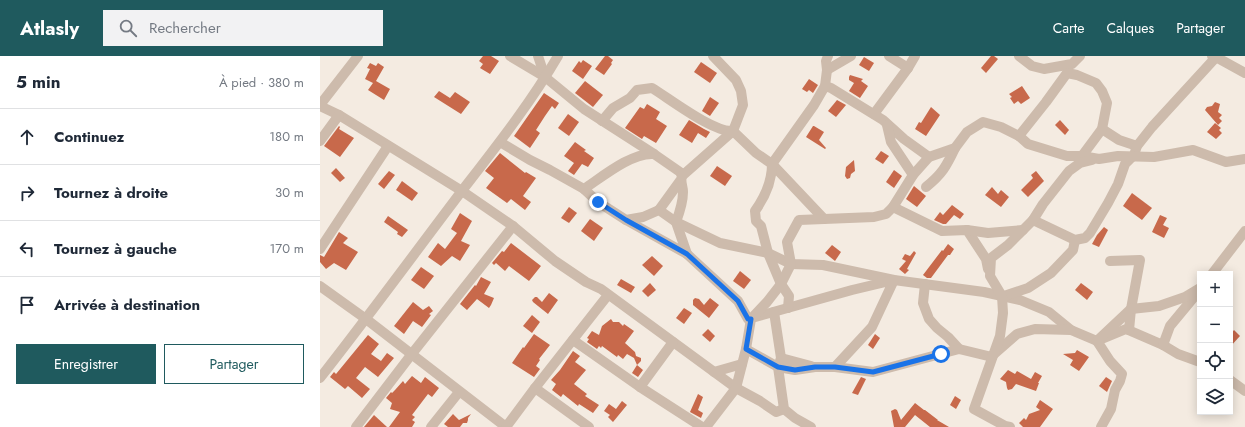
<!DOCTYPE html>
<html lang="fr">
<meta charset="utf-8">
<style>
body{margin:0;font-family:Jost,sans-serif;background:#f2f2f3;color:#1f2937}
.controls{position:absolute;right:12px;bottom:12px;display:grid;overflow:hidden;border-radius:0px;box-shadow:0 2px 10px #0003}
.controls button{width:36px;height:36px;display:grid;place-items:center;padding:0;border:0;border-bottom:1px solid #e0e1e3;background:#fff;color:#1f2937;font:20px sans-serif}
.stop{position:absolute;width:12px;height:12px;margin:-9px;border:3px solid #1a73e8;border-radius:50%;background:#fff}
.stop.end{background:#1a73e8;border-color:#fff;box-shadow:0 1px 4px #0008}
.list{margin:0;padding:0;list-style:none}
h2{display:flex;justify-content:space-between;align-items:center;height:52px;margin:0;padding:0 16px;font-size:17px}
h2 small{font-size:13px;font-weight:400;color:#747a83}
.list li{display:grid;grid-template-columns:26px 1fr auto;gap:12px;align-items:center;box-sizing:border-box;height:56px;padding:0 16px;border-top:1px solid #e0e1e3}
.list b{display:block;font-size:15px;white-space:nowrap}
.list em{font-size:13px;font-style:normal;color:#747a83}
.actions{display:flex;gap:8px;padding:12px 16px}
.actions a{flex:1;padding:9px 0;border:1px solid #1f5a5e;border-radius:0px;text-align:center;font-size:14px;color:#1f5a5e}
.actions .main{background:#1f5a5e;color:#fff}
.icon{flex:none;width:22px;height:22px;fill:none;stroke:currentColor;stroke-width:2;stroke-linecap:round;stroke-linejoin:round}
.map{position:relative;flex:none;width:925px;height:371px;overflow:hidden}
header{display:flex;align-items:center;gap:24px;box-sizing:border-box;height:56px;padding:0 20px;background:#1f5a5e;color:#fff}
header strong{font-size:19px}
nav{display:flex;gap:22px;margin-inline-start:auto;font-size:14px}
.search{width:280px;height:36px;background:#f2f2f3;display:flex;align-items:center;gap:10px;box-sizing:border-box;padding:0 14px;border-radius:0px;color:#747a83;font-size:15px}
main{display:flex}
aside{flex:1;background:#fff}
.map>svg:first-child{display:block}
.building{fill:#c8694b}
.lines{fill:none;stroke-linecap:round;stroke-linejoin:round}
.minor{stroke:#cdbbac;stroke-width:10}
.route{stroke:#1a73e8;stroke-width:5}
</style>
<header>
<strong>Atlasly</strong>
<div class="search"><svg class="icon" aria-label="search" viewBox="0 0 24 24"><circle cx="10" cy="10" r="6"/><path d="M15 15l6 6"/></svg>Rechercher</div>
<nav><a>Carte</a><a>Calques</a><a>Partager</a></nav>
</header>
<main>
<aside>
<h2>5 min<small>À pied · 380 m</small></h2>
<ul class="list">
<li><svg class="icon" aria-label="ahead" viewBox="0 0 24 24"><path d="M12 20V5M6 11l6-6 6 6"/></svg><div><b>Continuez</b></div><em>180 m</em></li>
<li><svg class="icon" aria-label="right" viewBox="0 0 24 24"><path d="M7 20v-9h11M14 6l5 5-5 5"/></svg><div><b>Tournez à droite</b></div><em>30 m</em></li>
<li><svg class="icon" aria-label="left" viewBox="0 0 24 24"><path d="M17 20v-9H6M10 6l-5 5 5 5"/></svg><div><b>Tournez à gauche</b></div><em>170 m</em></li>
<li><svg class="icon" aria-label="arrive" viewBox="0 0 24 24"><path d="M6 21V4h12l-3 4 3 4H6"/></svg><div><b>Arrivée à destination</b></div></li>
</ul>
<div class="actions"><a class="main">Enregistrer</a><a>Partager</a></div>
</aside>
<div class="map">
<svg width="925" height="371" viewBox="0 0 925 371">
<rect width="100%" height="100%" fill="#f4ebe1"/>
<!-- building -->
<g class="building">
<polygon points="163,0 171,0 179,5 170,18 160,12 163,8 159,5"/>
<polygon points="285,0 288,0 293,4 291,7 292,8 284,19 275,13"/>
<polygon points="671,0 674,0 678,3 666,17 661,12"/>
<polygon points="544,1 554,7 549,15 539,9"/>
<polygon points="263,4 272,10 263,23 252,15 259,5 261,7"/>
<polygon points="381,6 397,17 390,27 374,16"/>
<polygon points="50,7 56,10 58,7 64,11 56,25 70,33 64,44 48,34 53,27 45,23 50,13 47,12"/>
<polygon points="530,19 543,23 541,25 548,30 540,42 529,35 534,27 529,24 529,21"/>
<polygon points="489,23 498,29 493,37 489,34 487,36 482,33"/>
<polygon points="265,25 283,39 273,51 255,37"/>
<polygon points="702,30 710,42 701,48 698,45 694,48 690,42 692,41 689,38"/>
<polygon points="119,35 130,42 135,36 150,46 141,58 114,41"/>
<polygon points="224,37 239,47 235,53 232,50 225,60 216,74 220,77 210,92 194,80"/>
<polygon points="390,41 399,47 390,60 382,55"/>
<polygon points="517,44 526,49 516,61 508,55"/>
<polygon points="895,46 900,48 898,56 902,59 899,62 902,65 898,69 885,54 887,51 892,50"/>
<polygon points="327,48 340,56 336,63 347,70 336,87 324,80 322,83 305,72 320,51 324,53"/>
<polygon points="611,51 620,59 606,80 595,73 599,66 601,67"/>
<polygon points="248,58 259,66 249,80 238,72"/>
<polygon points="369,64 384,73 390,76 386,82 378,77 372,87 359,79"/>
<polygon points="740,64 749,74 745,79 735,69"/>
<polygon points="895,67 901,72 899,74 902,77 896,83 887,76"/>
<polygon points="19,70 20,71 19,73 34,82 20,101 4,90"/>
<polygon points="493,70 494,70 504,76 499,84 506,92 505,93 486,81"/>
<polygon points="255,86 266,94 264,95 274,102 268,111 262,108 254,119 248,115 254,107 244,100"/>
<polygon points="561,95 569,100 563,108 555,103"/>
<polygon points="180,97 205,117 206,116 216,122 203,140 211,146 205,154 191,143 187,147 166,132 174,122 165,115"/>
<polygon points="534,104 535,115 531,118 530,122 527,123 525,120 526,111"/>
<polygon points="397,110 412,120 405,130 390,120"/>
<polygon points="16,112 25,122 20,126 11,117"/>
<polygon points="574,114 582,120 574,132 566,126"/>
<polygon points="69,115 75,119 64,133 58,128"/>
<polygon points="716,115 724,125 708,141 701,134 713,122 711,119"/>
<polygon points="82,125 98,137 92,145 76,134"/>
<polygon points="594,130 606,140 597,151 586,143"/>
<polygon points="672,131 678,138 681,134 689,141 681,151 665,139"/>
<polygon points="812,137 832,152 822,164 803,150"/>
<polygon points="632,149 644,158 640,163 634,159 626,168 623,168 614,164 620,156 623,159"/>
<polygon points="249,151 257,157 249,167 241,162"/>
<polygon points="140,157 152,165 141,185 150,189 140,205 132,200 121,210 108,201 118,187 125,193 137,177 131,173"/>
<polygon points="840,159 847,162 843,169 849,172 844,182 832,176"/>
<polygon points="68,160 88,174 82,181 77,178 78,176 64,166"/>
<polygon points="270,163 283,172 274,185 261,175"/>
<polygon points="784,171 788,174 779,191 772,188 777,179"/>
<polygon points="19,176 28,182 23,187 38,196 26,214 14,207 6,213 0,206 0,199 4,201"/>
<polygon points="191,187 221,210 209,225 189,210 185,215 176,207 174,209 172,207 182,195 184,196"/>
<polygon points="628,188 634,193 630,199 628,199 611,222 607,222 603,219 622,194 623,195"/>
<polygon points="512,189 521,196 515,205 505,197"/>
<polygon points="594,195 596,197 587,213 589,214 585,218 579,213 586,205 582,203 585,198 590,200"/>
<polygon points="332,200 343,210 334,220 322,209"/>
<polygon points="101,211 114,220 104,233 91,224"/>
<polygon points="420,215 431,224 424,233 413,225"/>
<polygon points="161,221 171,226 164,238 174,242 171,249 169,252 157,243 147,254 140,248 155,229 156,230"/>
<polygon points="301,223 315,231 311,237 297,229"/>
<polygon points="330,227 336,234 328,241 322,235"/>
<polygon points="761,227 773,236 767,244 755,234"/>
<polygon points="229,237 238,244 228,258 213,246 212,244 215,241 217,241 222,246"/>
<polygon points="375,242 379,243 384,249 390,242 399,249 389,262 373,249 373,244"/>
<polygon points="93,246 103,254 109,250 113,255 109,258 111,259 102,271 93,265 84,278 74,270"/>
<polygon points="364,252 372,257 364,268 356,262"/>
<polygon points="212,259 220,266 212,277 203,270"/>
<polygon points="291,263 293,266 299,266 303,270 304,268 314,275 305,287 315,296 316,300 321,302 321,305 317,309 323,314 318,321 312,317 317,309 314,302 307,298 303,303 298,299 297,301 282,290 281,292 279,290 277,293 267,286 269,283 267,282 272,275 279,279 282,270"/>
<polygon points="388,273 395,280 390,286 382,279"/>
<polygon points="914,274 920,280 910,291 910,279"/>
<polygon points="214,278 230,289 219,303 220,304 216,310 220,313 214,321 192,307 203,291 204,292"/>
<polygon points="555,278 560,282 553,293 548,289"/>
<polygon points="48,279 59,288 51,298 61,305 67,297 74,302 58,321 45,311 36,322 50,333 42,342 28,330 25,333 10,321 14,316 16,318"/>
<polygon points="757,294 769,301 759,315 750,309 753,304 743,298 755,297"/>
<polygon points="253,295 260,300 255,306 266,314 254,328 267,338 265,340 279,349 273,357 259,348 258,350 243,338 241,341 232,334 236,328 231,324 240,314"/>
<polygon points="688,314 695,318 697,315 711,323 715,316 722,320 718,327 719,327 716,335 696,328 692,333 688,334 687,332 686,326 680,323"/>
<polygon points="92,320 101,327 105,321 119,332 112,341 108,338 92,359 95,361 92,364 95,366 92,371 69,371 80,356 70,353 72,347 66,342 71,336 72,337 75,334 83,325 85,328"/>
<polygon points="541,321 546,323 538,339 532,337"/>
<polygon points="786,321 792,325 787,336 779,330"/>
<polygon points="378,338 383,341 378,354 383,357 381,362 370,356"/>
<polygon points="635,340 641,344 636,353 630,349"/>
<polygon points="720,344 733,353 720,371 703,371 699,367 704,362 706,364 709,358 720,354 716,351"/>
<polygon points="302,345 307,349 293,366 288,361 290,359 284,355 289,348 296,353"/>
<polygon points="595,347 604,354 605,354 618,364 617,364 629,371 610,371 595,359 585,371 574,371 571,355 575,353 577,354 581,364"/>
<polygon points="133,358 139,364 151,358 148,362 148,364 147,367 143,367 140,371 128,371 124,368"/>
<polygon points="54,359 67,371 44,371"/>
</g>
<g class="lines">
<!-- minor -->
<g class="minor">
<path d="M190,0L225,21L264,53L334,98L360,116L362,120C360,126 363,130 363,136C363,145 359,158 356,166L367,198"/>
<polyline points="218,0 225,21"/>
<polyline points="569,0 588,12"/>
<polyline points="699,0 712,10 724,13 752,8 760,0"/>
<polyline points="892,0 896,1 925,17"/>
<polyline points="507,14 531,0"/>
<polyline points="505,30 511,32 563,64 584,83 609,101"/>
<polyline points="0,49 38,0"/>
<polyline points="0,50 19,59 142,135 193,170 235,205 266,226 281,233 416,332 440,345 456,356 464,353"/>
<polyline points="554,58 588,12 595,0"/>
<path d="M282,65L293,52L310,42L317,34L332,32C350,43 394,77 413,75L436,97L452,108L504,163"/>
<polyline points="567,69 571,86 593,119"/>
<polyline points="782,73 799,84 817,90"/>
<polyline points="699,80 726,46 747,17 757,19 776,27 782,35 787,47 782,73 762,100 761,104"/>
<polyline points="0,85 19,59"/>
<polyline points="180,86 210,104 230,114 264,133 278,146 306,164 323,161 339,154 356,166 400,187 448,197 471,208 503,209 574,224 664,236 700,244 729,256 751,274 777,285 806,273 843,289 858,298 880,306"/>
<polyline points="362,120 413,75 423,49 421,35 416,24 393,0"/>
<path d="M606,131C622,118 626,111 635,92"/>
<path d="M264,133C282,121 312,96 334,98"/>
<polyline points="573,151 622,175 647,174 666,203 668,213"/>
<polyline points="339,154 360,125"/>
<polyline points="306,164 367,198 418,245 428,263 532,234 574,224 552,271 515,311 495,311 475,314 458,311 426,293"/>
<polyline points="713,164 755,184 765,182 770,177 788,147 798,128 805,108 814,99 817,90 832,71 897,0"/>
<polyline points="647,174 668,177 703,174"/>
<polyline points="0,193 68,90"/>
<polyline points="790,205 820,204 811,253 809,274"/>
<polyline points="892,218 925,175"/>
<polyline points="605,228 603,247 609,263 617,272 628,281 639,293"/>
<polyline points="0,230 46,263 186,371"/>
<polyline points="684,240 708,232 731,217 753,194 755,184"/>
<path d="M468,252L469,240L461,228L448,197L441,170L436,165L435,155C445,141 452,126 452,108L494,49L505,30L507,14L506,5L508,0"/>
<polyline points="454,256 461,302 458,311 464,353 475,362 491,371"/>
<polyline points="253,284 320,331 382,371"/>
<polyline points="843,289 850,270 879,235"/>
<polyline points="673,299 697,278 715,273 751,274"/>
<polyline points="461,302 491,310"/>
<polyline points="515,311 553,316 639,293 672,301"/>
<polyline points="394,316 422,308"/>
<path d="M0,322C48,261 94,198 141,136C175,92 210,48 238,0"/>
<polyline points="910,324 925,335"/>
<polyline points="320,331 353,286"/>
<polyline points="215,332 269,371"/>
<polyline points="36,371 91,299 193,170"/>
<polyline points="111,371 139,336"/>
<polyline points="186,371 215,332 288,239"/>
<polyline points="386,371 416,332 426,293 431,263 447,246 461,228 471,208 467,186 479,164 554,161 566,158 573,151 593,119 609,101 635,92 647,76 663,66 681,71 699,80 708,88 747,100 762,100 779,103 798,100 834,101 873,94 906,106 925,103"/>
<polyline points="690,371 685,370 654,353 680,280 683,257 682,240 670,220 671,202 688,189 713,164 723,148 749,115 760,107 772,104"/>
<polyline points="781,371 791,353 795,334 800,325 802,318 790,305 777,285 811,253 839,250 865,241 880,232"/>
</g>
</g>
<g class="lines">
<!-- route -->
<polyline class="route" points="278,146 306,164 367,198 418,245 428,263 431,263 426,293 458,311 475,314 495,311 515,311 553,316 621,298"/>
</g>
</svg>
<div class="controls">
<button>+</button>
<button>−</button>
<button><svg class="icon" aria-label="locate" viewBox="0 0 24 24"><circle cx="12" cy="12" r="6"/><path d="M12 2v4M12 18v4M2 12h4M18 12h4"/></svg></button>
<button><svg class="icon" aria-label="layers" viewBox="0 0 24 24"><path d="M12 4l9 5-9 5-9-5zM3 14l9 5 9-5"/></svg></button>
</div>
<div class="stop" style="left:621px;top:298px"></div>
<div class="stop end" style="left:278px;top:146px"></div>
</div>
</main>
